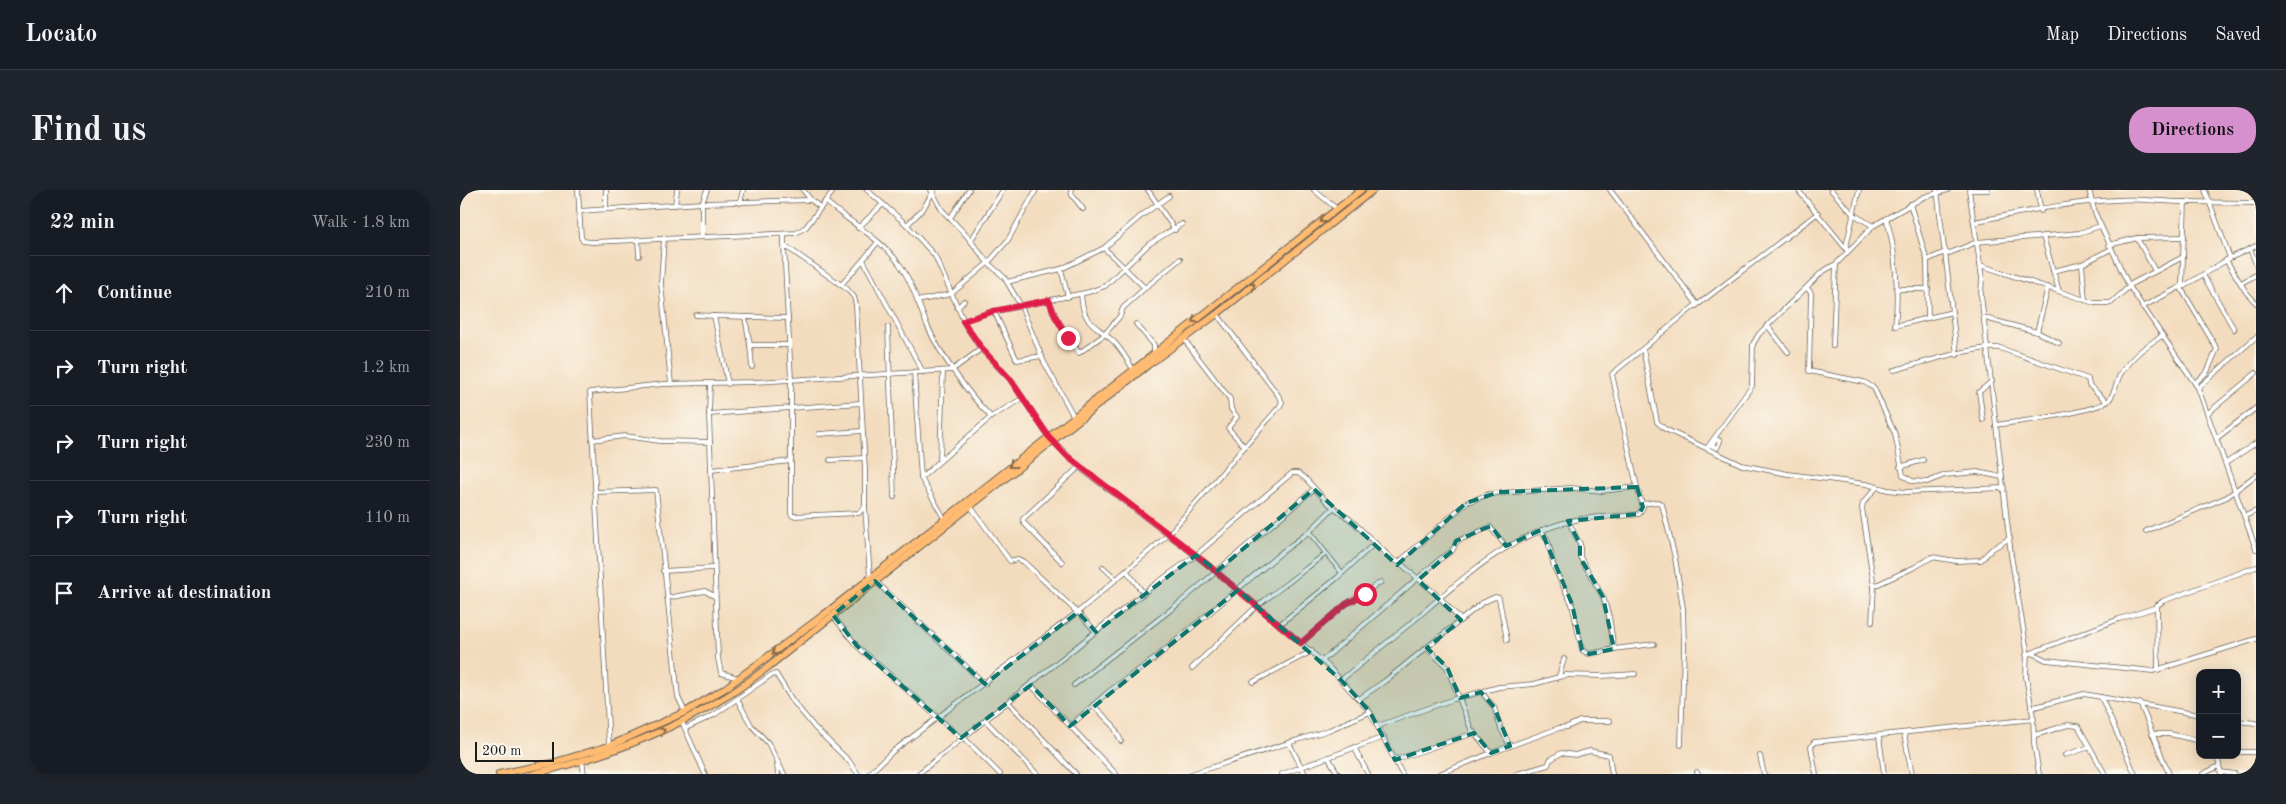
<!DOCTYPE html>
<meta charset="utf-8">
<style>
body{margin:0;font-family:"Old Standard TT",serif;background:#20242c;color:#f1f3f6}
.controls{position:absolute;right:15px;bottom:15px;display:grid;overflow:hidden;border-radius:10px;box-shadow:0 2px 12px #0003}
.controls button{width:45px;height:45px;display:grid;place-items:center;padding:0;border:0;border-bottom:1px solid #363941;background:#171b24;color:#f1f3f6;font:25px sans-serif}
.scale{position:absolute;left:15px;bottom:12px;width:79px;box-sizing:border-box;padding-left:5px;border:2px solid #1c1c1c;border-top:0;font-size:14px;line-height:18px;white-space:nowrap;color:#1c1c1c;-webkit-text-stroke:4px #fbf7ec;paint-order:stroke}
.stop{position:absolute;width:15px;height:15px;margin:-11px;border:4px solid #e11d48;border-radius:50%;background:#fff}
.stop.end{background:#e11d48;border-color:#fff;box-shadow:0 1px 5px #0008}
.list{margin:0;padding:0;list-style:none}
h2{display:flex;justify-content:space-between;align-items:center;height:65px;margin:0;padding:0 20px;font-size:21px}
h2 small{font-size:16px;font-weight:400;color:#9ea1a6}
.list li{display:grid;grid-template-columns:32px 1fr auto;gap:15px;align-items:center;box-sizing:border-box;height:75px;padding:0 20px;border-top:1px solid #363941}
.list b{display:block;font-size:19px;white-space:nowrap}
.list em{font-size:16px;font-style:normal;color:#9ea1a6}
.icon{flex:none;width:28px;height:28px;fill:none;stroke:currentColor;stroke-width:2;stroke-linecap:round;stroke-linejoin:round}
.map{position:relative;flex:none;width:1796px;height:584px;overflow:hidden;border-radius:20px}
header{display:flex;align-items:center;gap:30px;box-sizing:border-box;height:70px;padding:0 25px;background:#171b24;border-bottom:1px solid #363941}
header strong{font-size:24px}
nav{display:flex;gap:28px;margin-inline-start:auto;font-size:18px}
.intro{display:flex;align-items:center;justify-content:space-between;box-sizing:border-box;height:120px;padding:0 30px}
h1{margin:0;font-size:35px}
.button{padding:12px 22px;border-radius:20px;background:#d690ce;color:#111;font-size:18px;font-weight:700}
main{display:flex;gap:30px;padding:0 30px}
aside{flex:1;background:#171b24;border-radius:20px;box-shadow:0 2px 12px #0003}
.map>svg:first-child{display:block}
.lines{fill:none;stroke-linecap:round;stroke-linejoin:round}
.minor-casing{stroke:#675f55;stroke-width:5.5}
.highway-casing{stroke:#675f55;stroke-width:8}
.minor{stroke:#fff;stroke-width:4}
.highway{stroke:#ffbb71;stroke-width:6}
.oneway{stroke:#8e6c46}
.route{stroke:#e11d48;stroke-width:6}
.marked{fill:#0f766e;fill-opacity:0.2;stroke:#0f766e;stroke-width:4;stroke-dasharray:10 6;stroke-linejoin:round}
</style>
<header>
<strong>Locato</strong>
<nav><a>Map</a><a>Directions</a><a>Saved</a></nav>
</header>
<div class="intro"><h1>Find us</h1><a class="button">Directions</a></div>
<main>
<aside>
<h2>22 min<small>Walk · 1.8 km</small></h2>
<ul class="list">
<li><svg class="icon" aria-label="ahead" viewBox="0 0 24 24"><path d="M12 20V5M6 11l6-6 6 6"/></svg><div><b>Continue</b></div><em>210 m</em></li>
<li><svg class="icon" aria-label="right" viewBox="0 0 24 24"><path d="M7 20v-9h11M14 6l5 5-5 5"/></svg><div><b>Turn right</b></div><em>1.2 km</em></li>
<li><svg class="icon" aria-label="right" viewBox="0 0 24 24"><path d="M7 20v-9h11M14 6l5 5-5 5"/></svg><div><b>Turn right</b></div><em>230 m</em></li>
<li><svg class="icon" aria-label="right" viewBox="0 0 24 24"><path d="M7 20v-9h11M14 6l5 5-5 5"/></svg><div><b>Turn right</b></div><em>110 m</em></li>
<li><svg class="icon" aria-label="arrive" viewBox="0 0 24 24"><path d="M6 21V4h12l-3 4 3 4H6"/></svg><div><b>Arrive at destination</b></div></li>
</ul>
</aside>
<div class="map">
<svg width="1796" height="584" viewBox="0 0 1796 584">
<rect width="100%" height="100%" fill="#fbf7ec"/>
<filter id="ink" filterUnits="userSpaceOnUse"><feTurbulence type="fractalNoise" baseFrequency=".02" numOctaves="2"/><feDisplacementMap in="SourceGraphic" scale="10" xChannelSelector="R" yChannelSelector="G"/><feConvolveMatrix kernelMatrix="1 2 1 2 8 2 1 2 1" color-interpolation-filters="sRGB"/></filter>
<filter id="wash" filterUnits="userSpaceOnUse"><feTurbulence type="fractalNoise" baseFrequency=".0096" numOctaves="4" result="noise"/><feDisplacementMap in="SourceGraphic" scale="20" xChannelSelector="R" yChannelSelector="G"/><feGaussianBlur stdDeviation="1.12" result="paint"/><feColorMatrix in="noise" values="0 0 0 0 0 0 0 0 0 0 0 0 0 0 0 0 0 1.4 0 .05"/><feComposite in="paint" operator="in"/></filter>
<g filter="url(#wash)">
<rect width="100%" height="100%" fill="#f3dcbe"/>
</g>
<g filter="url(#ink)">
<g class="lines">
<defs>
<g id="minor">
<polyline points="118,0 121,47 123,51 132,52 336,43 346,37 374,0"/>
<polyline points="146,0 146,19"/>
<polyline points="343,0 351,10"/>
<polyline points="407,0 447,35 475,66 506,136 521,159 550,189 589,247 619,277 751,377 868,476 910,522 942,584"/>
<polyline points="471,0 482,20 506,45 528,73 544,87 561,116 527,123 503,131"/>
<polyline points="611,0 612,5 623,19"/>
<polyline points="688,0 715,40"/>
<polyline points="854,0 877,19"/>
<polyline points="1338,0 1387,60"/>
<polyline points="1371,0 1393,24 1413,36"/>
<polyline points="1477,0 1484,58 1487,64 1517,52 1619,43 1640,36"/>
<polyline points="1509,0 1522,88 1521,105 1551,365 1567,461 1566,487 1573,526 1574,553 1579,584"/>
<polyline points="1511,0 1528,0"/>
<polyline points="1577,0 1581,21"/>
<polyline points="1629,0 1635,23 1669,96 1738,198 1796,359"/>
<polyline points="1745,0 1770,68"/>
<path d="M365,11C389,32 422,49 440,75C453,93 459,117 468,137C480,165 510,206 531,227L563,208"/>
<polyline points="1725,12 1796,13"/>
<polyline points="280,13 283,0"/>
<polyline points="1450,14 1467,70 1468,128"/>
<polyline points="215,15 217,0"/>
<polyline points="119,21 242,13 351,10 360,17"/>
<polyline points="490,28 509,0"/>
<path d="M1426,28C1436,58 1439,104 1435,136L1492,122"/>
<path d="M1514,34L1518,31C1562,22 1610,12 1655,10C1679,8 1702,12 1725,12L1722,96L1682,117"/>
<polyline points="447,35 463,19 474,0"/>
<polyline points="398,38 423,14"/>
<polyline points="324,45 324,55 331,189 331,324 333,326 399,323 405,316 405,280 396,115 394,107 387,99 324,55"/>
<polyline points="1583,46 1599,101"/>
<polyline points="242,47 242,13 247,0"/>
<polyline points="204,48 201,93 211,194"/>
<polyline points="1677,48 1695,81"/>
<polyline points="178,49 179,66"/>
<polyline points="511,50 543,0"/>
<polyline points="417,53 403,70 463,182"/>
<polyline points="1649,55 1677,48 1724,47"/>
<polyline points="1386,57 1399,0"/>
<polyline points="644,58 685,98 720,69"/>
<polyline points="1790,59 1796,74"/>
<polyline points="1467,70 1485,62 1497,165"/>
<polyline points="1766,70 1786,102 1796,113"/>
<polyline points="1622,74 1625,110"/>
<polyline points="1520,75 1634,113 1651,113 1673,93 1723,67"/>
<polyline points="601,79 608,107"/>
<polyline points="1593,81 1622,74 1651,59"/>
<polyline points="1743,85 1774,139"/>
<polyline points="547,92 601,79 644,58 681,26 709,6"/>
<polyline points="1781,93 1796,85"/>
<polyline points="381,95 403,70"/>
<polyline points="1347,98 1351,103 1349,181 1404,192 1414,198 1435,244 1443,285 1452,291 1467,292 1485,285 1517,282 1542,287"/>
<polyline points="1436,99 1468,99"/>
<path d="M621,104C623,134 633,133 652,150C661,158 667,170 673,179"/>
<polyline points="589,110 595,126 619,163 644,145 660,126 663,118 685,98"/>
<polyline points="457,111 491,104 528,73 548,50 576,0"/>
<polyline points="1236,116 1358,23"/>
<polyline points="497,118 504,111"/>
<polyline points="534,121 557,170 582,166"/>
<polyline points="236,125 254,126"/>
<polyline points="285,127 290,155 329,155"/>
<polyline points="1525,128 1577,142 1599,153"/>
<polyline points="676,134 694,155 694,163"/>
<polyline points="1307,135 1328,162"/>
<polyline points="428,137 434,307"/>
<polyline points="1577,142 1588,97"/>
<polyline points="723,148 770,209 771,219 777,227 768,238 784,256"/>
<polyline points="290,155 292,177"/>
<polyline points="1373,156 1376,74"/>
<polyline points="1183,159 1197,232 1205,239 1282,275 1328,284 1406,294 1428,300 1446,302 1544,298"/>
<path d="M1434,180C1458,174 1518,155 1540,158L1628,189L1629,195L1647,212"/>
<polyline points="454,182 461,288 480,271 483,181"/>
<polyline points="1735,193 1747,182 1757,159 1721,98 1770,68 1796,56"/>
<polyline points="250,194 249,224 401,213"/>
<polyline points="268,194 254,126 328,128"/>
<polyline points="1738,198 1796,147"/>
<polyline points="1748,223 1796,183"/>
<polyline points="249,224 258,468 261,483 278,488"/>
<polyline points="614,227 584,172 561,116 629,102 645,96 689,54 722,34"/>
<polyline points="1523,230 1519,202 1532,191"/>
<path d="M1536,235C1556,232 1638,222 1649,210C1655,203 1656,193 1660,185C1670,168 1685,156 1702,146"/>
<polyline points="359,244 402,241"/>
<polyline points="1757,248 1796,218"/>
<polygon points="1256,249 1260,251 1257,258 1252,256"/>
<polyline points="132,250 165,246 200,251 250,252"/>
<polyline points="1247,258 1292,196 1293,154 1299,144 1362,82 1376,74 1413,36 1464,7 1488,0"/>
<polyline points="370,270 404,268"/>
<polyline points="480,271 531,227"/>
<polyline points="1766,273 1796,253"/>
<polyline points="1440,277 1463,270"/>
<polyline points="251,280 331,271"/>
<polyline points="461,288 484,328"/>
<polyline points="135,302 196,300 218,507 225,522"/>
<polyline points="1182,314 1198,312 1202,314 1215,368 1223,418 1224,458 1221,555"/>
<polyline points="405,316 410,387"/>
<polyline points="511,317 550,371 558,369 564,372 618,423"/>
<polyline points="1785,326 1796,321"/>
<polyline points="1108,331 1120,354 1120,367 1143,407 1149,426 1154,459 1194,454"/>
<polyline points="1081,340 1088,351 1094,377 1112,414 1122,460 1129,464 1154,459"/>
<polyline points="1686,341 1767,307 1796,285"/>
<polyline points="849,342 882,383"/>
<polyline points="602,372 564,333 563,329 619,277"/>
<polyline points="939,372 979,407 1001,430"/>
<polyline points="643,377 656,389"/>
<polyline points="666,380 684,404"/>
<polyline points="203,381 253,378"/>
<polyline points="415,391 525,494"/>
<polyline points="1414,396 1455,377 1472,367 1496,371 1521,370 1532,359 1550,348"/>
<polyline points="207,408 245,401 254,406"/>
<polyline points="1697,415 1698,480"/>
<polyline points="618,422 636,442"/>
<polyline points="373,426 397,456 501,548"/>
<polyline points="1412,432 1414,396 1402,318 1403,313 1417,297"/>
<polyline points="819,435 877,388 915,353"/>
<polyline points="841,453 886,414 921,392"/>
<polyline points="967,458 987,477 1011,539 1031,563 979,584"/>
<polyline points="1572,463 1586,470 1693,481 1796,449"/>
<polyline points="1566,465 1659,429 1694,418 1703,411 1796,377"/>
<polyline points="862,471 980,369 992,361 997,351 1030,337 1046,356"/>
<polyline points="732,478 796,417 865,364"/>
<polyline points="1099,486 1104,469"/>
<path d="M881,490C905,470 929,451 952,432C1002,389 1041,350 1107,332C1131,325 1155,328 1179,324L1183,317L1177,297"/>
<polyline points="793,492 852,461"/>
<polyline points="571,495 656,584"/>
<polyline points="614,495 718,414 854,299"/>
<polyline points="1021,502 1034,517 1041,539 1050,556"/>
<polyline points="1641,507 1675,584"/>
<polyline points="277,509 291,535 308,553 324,584"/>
<polyline points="899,509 925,491 1022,413 1035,407 1039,408 1040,414 1047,450"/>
<polyline points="549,513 616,584"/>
<polyline points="1680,513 1709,584"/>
<polyline points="633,515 653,535 661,551"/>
<polyline points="1571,518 1624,504 1740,525"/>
<polyline points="526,531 577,584"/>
<polyline points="1777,531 1796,533"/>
<polyline points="222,532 245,584"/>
<polyline points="610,536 648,502 693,470 822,362 849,342 874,317"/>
<polyline points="918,536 994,509 1039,497 1074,494 1106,485 1142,486 1175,484"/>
<polyline points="226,538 254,525 311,485 316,484 332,510 355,538 389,571 398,584"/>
<polyline points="1444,544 1452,584"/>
<polyline points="1692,544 1710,544 1740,551"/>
<polyline points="1575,545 1608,535 1618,536 1645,584"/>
<polyline points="1419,546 1424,584"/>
<polyline points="503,547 540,584"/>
<polyline points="829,553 845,584"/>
<polyline points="149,556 130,202 203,194 295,192 492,180 521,159"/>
<polyline points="894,557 908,584"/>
<polyline points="1777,562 1796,562"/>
<polyline points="1031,563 1099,538 1107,537 1120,531 1150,531"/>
<polyline points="1605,565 1630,557"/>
<polyline points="1757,565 1761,584"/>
<polyline points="1300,566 1304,584"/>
<polyline points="868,567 878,584"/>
<polyline points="122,570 124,584"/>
<polyline points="935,570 1014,543"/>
<polyline points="317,575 318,584"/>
<polyline points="1237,582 1238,584"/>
<polyline points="1761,582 1775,584"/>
<polyline points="409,584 432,562 618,422 708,345 820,216 822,212 818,205 757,124"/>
<polyline points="458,584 690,398 736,365 832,283 838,283 845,288 868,313 892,331 933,370 939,372 1006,313 1029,304 1111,298 1142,301 1177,297 1152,184 1237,114 1150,0"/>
<polyline points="731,584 869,540 910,522"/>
<polyline points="822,584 924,547"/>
<polyline points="1057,584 1088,575 1090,570 1101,563 1115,565 1130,561 1149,565 1152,584"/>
<polyline points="1356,584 1351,557 1354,552 1574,529"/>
<polyline points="1743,584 1759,576"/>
</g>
<g id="highway">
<polyline points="39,584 92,573 149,556 225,522 264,499 361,427 901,0"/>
<path d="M73,584C140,568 205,544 264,508C280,499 294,487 308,477L688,175L757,124L913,0"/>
</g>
</defs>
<!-- minor casing -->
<use href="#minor" class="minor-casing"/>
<!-- highway casing -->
<use href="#highway" class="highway-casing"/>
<!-- minor -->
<use href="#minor" class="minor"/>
<!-- highway -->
<use href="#highway" class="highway"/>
</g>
<!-- one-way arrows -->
<defs><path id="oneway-chevron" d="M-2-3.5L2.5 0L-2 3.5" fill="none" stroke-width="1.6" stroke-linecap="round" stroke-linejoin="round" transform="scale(1.25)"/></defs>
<g class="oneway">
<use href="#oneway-chevron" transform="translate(863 30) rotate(142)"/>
<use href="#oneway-chevron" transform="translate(792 96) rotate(-38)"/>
<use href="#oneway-chevron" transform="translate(735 130) rotate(142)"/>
<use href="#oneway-chevron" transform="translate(552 275) rotate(142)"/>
<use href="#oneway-chevron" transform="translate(315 462) rotate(142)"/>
<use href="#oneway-chevron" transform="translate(202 541) rotate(-24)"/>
</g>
</g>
<g class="lines" filter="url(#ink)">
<!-- route -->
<polyline class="route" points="608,148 595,126 589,110 534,121 503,131 522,159 550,189 589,247 608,267 736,365 841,453 886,414 905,404"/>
</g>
<!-- marked area -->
<path class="marked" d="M1177,297L1183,317L1179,324L1108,331L1120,354V367L1143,407L1154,459L1129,464L1122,460L1112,414L1081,340L1046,356L1031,336L1023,339L996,351L992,361L958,390L1001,430L967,458L987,477L1000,508L1021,502L1034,517L1050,556L1031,563L1014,543L935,570L910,522L881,490L778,400L610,536L571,495L501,548L397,456L373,425L415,391L525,494L618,422L636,442L736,365L757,381L854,299L937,375L1006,313L1039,302Z"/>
</svg>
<div class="controls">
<button>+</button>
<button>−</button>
</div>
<div class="scale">200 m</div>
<div class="stop" style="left:905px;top:404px"></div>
<div class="stop end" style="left:608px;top:148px"></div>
</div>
</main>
